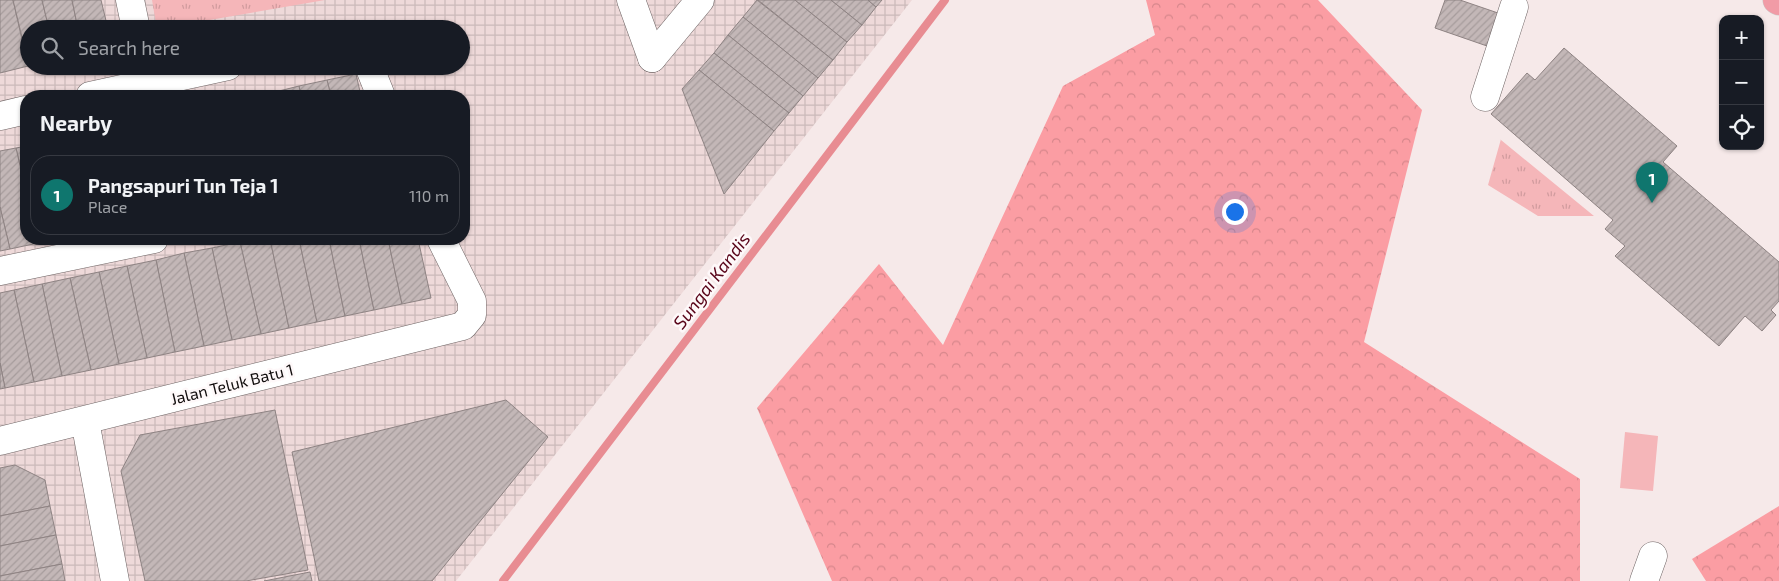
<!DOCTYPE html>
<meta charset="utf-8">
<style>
body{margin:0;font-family:"Exo 2",sans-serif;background:#20242c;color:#f1f3f6}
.controls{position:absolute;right:15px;top:15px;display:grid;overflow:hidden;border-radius:10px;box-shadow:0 1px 4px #0004}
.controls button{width:45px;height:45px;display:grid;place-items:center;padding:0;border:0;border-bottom:1px solid #363941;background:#171b24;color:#f1f3f6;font:25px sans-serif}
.you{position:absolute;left:1234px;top:211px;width:18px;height:18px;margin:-12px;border:4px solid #fff;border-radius:50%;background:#1a73e8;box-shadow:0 0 0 8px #1a73e833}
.badge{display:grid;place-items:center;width:32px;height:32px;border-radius:50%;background:#0f766e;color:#fff;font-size:16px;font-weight:700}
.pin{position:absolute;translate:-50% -41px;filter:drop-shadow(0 1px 2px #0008)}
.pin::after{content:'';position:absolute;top:26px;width:18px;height:15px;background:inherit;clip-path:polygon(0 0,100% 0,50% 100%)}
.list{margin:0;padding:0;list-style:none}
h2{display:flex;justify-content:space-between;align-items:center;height:65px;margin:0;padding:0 20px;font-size:21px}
h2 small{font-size:16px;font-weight:400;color:#9ea1a6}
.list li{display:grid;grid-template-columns:32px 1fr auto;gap:15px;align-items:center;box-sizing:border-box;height:80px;margin:0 10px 10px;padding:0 10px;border:1px solid #363941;border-radius:20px}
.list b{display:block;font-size:19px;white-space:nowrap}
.list p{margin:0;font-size:16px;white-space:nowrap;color:#9ea1a6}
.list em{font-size:16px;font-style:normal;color:#9ea1a6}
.icon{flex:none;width:28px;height:28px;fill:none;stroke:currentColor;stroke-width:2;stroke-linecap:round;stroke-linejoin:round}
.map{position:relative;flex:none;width:1779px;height:581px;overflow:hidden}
.search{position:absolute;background:#171b24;box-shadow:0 1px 4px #0004;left:20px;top:20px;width:450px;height:55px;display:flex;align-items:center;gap:12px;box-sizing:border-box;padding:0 18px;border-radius:28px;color:#9ea1a6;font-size:19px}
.panel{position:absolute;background:#171b24;box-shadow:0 1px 4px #0004;left:20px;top:90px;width:450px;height:155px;border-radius:20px}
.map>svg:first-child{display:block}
.industrial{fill:url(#industrial-grid);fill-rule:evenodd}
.grass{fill:url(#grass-tufts)}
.forest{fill:url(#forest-crowns)}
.garden{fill:#f5b6b9}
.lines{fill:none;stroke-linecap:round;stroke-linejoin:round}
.stream{stroke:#e88c92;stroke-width:8}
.building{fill:url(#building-hatch);stroke:#8e8383}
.minor-casing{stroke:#6f6565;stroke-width:29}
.major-casing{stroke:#cbcaca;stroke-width:29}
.minor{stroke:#fff;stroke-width:28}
.major{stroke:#f19ba6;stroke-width:28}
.labels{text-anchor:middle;stroke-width:5;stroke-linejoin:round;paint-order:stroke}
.street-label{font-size:16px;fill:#110d0d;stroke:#fef8f9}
.water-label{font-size:18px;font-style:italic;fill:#580419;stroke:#fef8f9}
</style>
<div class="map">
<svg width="1779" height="581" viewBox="0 0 1779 581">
<defs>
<pattern id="industrial-grid" width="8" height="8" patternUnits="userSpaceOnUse" patternTransform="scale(1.25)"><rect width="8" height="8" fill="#eed9d9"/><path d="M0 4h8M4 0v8" fill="none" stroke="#cbb9b9"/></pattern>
<pattern id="grass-tufts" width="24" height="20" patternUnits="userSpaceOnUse" patternTransform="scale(1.25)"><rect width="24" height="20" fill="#f5b6b9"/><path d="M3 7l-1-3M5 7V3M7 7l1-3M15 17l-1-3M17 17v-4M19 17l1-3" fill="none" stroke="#d19b9e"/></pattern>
<pattern id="forest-crowns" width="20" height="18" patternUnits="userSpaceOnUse" patternTransform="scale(1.25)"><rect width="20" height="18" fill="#fb9da3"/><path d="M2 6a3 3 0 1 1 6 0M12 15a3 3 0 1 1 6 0" fill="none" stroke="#d6868b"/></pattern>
<pattern id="building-hatch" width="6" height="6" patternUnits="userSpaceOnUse" patternTransform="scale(1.25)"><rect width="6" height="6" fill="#c3b7b7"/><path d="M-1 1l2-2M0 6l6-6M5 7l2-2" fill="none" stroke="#a69c9c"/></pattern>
</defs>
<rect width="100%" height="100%" fill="#f6e9e9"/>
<!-- industrial -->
<path class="industrial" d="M0,0H912L456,581H0ZM29,29H461V66H29ZM26,96H464V239H26Z"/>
<!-- grass -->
<g class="grass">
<polygon points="152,0 325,0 157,29"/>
<polygon points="1501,139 1501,140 1594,216 1538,216 1488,185"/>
</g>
<!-- forest -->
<g class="forest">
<polygon points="1146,0 1318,0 1422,110 1364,342 1580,479 1580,581 832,581 757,408 879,264 943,345 1063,86 1155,35"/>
<polygon points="1779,506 1779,581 1706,581 1692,559"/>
</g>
<!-- garden -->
<polygon class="garden" points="1625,432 1658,436 1653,491 1620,488"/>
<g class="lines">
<!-- stream -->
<polyline class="stream" points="503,581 945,0"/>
</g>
<!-- building -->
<g class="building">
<polygon points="0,0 13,0 28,66 0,73"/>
<polygon points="13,0 42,0 49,29 29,29 29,66"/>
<polygon points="42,0 72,0 78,29 49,29"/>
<polygon points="72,0 101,0 108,29 78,29"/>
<polygon points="757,0 833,60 818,78 743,17"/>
<polygon points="758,0 795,0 847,42 833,60"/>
<polygon points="795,0 831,0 862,25 847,42"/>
<polygon points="831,0 868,0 876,7 862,25"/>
<polygon points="868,0 882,0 876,7"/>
<polygon points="1445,0 1460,0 1498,13 1487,46 1435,28"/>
<polygon points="743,17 818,78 803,96 728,35"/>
<polygon points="728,35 803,96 789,113 714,53"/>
<polygon points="1564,48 1677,146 1663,162 1779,262 1779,301 1771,310 1776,315 1762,331 1745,316 1719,346 1615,256 1625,246 1605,229 1613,220 1491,114 1527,73 1535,80"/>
<polygon points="714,53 789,113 774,131 699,70"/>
<polygon points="699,70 774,131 724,194 682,89"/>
<polygon points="356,74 361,96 331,96 327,80"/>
<polygon points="327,80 331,96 301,96 299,86"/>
<polygon points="299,86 301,96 272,96 271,93"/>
<polygon points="26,146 26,192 16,148"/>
<polygon points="16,148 26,192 26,239 37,239 38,243 10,249 0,207 0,151"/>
<polygon points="0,207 10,249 0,251"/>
<polygon points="37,239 58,239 38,243"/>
<polygon points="254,239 270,239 289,328 261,334 240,242"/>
<polygon points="270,239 299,239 317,322 289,328"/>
<polygon points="299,239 329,239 345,316 317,322"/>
<polygon points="329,239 359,239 374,310 345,316"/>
<polygon points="359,239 388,239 402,304 374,310"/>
<polygon points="388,239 418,239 431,298 402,304"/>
<polygon points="240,242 261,334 232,340 212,248"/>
<polygon points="212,248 232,340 204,346 184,253"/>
<polygon points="184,253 204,346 175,352 156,260"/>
<polygon points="156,260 175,352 147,358 127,266"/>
<polygon points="127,266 147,358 119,364 99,272"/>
<polygon points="99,272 119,364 91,370 70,278"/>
<polygon points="70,278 91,370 62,376 42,284"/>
<polygon points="42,284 62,376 34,382 14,290"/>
<polygon points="14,290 34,382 5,388 0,363 0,293"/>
<polygon points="0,363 5,388 0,389"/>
<polygon points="506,400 548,437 432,581 319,581 292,452"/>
<polygon points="275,410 308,570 246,581 145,581 121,471 140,435"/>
<polygon points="15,465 45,480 50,506 0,516 0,468"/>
<polygon points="50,506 56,535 0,546 0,516"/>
<polygon points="56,535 62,564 0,576 0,546"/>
<polygon points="62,564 65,581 0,581 0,576"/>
<polygon points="310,572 312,581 264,581"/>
</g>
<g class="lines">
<defs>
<g id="minor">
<polyline points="130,0 136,29"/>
<polyline points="631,0 652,58"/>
<polyline points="652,58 700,0"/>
<polyline points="369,66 381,96"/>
<polyline points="90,96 228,66"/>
<polyline points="1485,97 1514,7"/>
<polyline points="0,116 26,110"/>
<polyline points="0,271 154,239"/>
<polyline points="85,421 115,581"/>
<polyline points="0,441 463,326 472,315 472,301 441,239"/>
<polyline points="1644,581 1653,556"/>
</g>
<polyline id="major" points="1777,0 1779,1"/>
</defs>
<!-- minor casing -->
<use href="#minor" class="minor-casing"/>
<!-- major casing -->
<use href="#major" class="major-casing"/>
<!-- minor -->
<use href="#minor" class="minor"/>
<!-- major -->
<use href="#major" class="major"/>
</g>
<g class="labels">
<!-- street labels -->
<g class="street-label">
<text transform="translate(232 384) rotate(-14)" y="6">Jalan Teluk Batu 1</text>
</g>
<!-- water labels -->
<g class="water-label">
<text transform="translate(712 281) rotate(-53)" y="6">Sungai Kandis</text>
</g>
</g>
</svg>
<div class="controls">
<button>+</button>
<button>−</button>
<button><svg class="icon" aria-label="locate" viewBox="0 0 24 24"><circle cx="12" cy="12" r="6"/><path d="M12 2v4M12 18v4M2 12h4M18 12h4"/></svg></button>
</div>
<div class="you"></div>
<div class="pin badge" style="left:1652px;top:203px">1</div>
<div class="search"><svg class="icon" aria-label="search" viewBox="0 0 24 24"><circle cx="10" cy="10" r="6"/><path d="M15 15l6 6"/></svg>Search here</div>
<section class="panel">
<h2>Nearby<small></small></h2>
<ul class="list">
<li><span class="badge">1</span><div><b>Pangsapuri Tun Teja 1</b><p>Place</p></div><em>110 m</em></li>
</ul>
</section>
</div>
